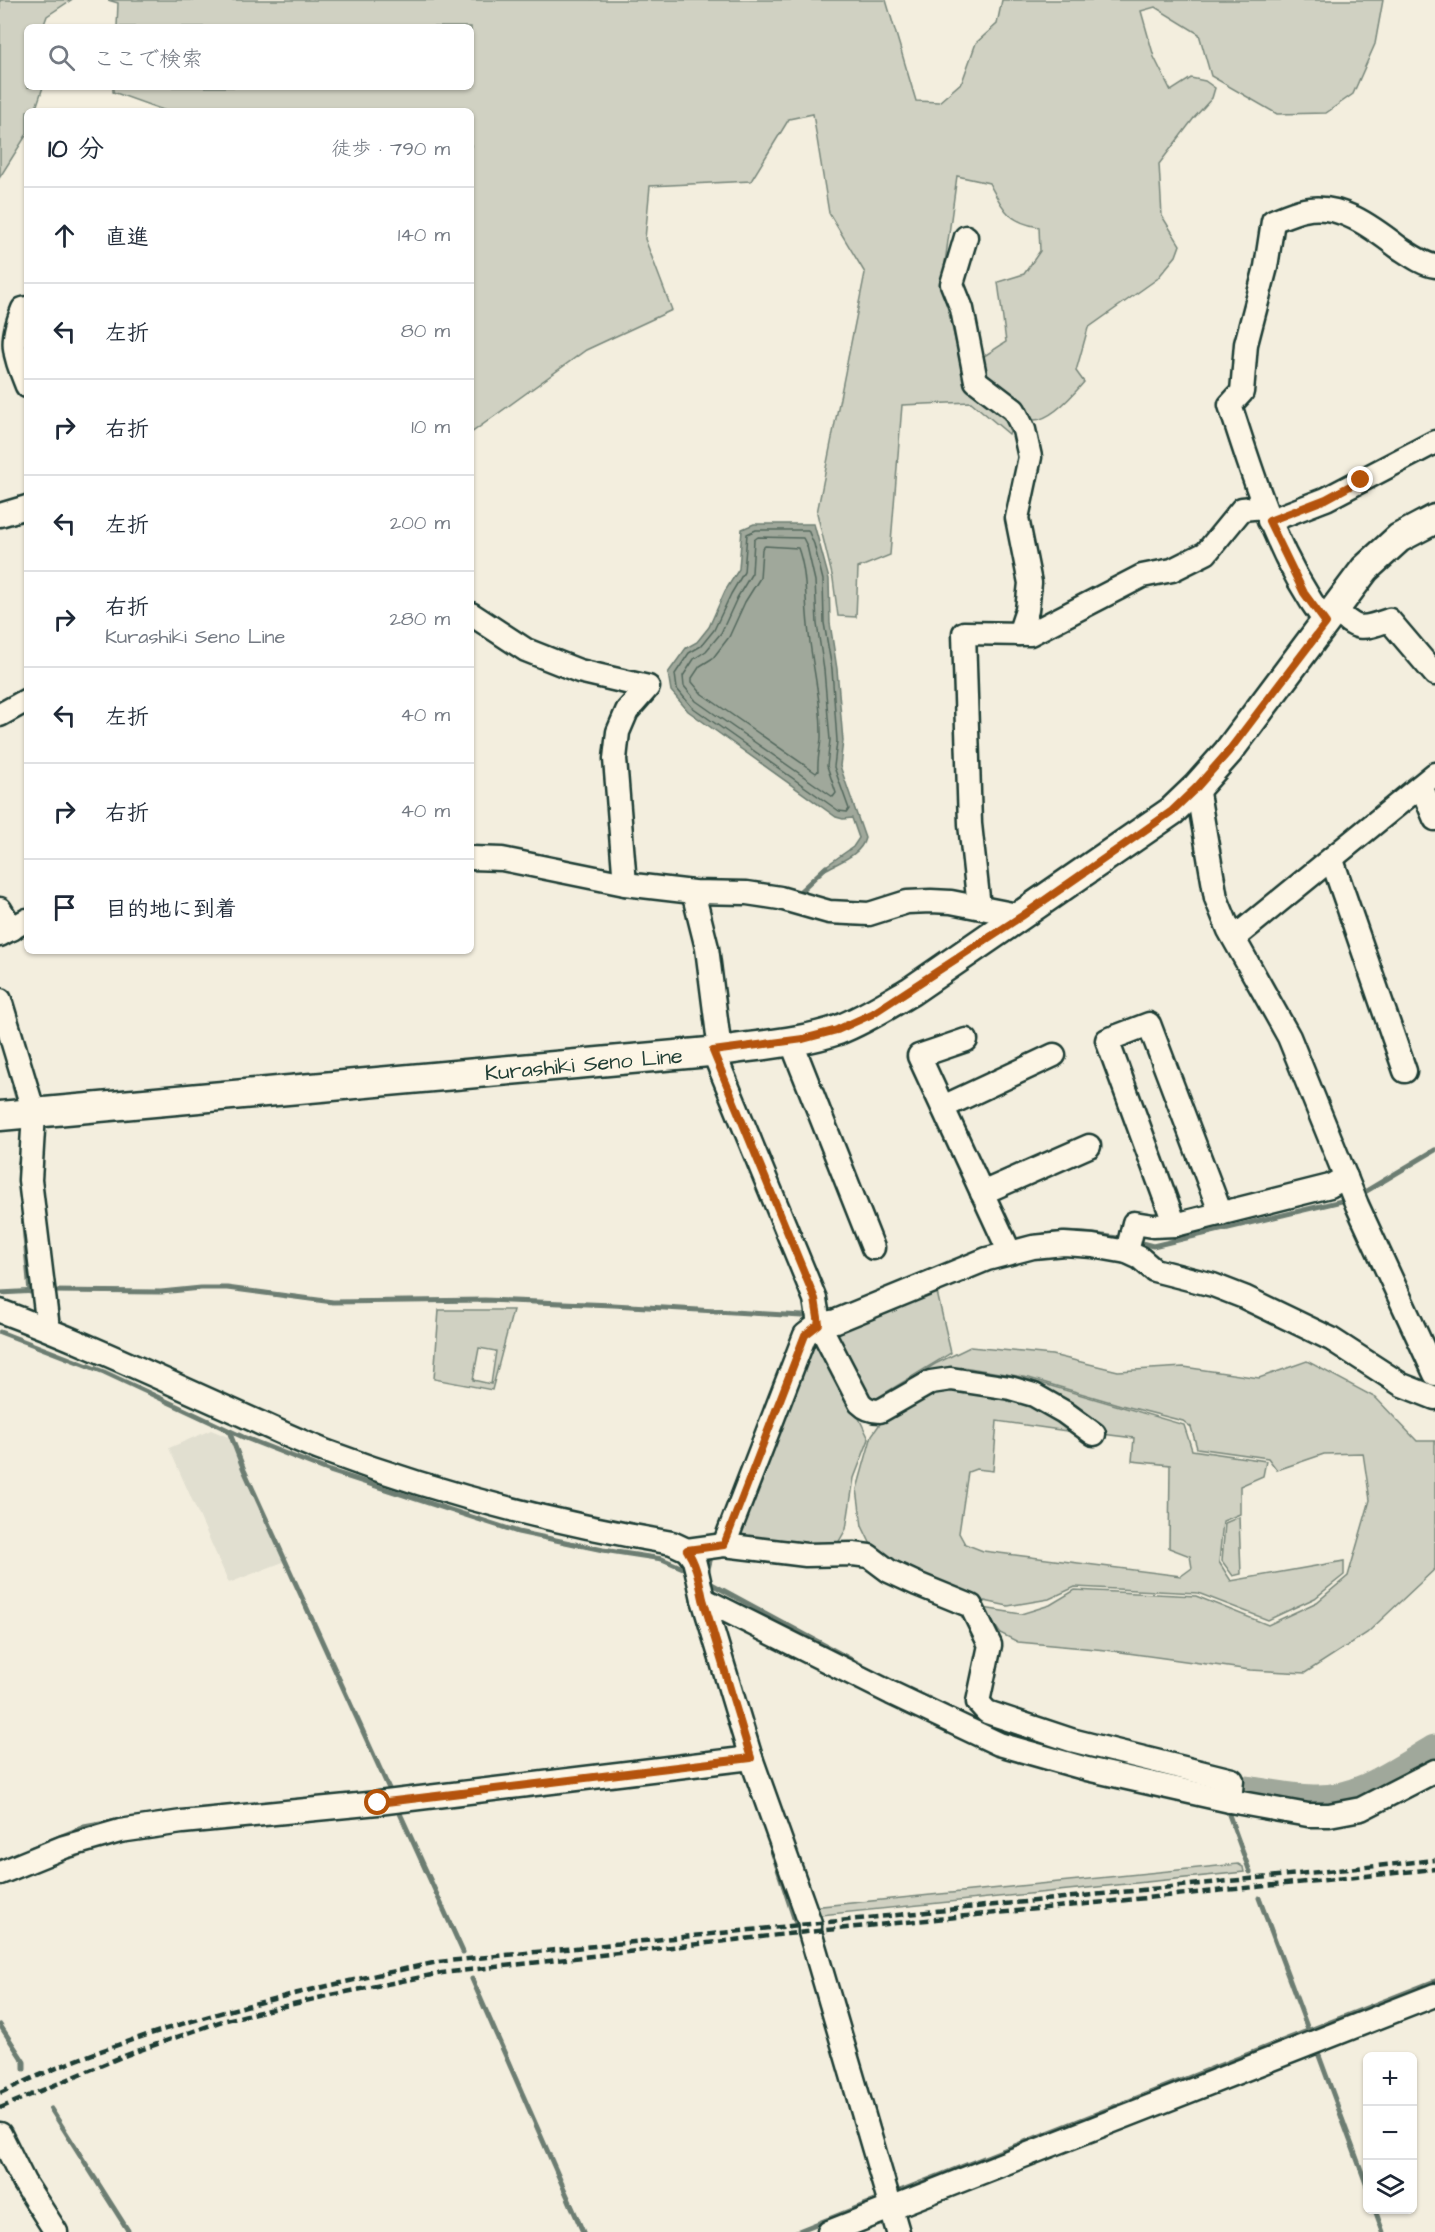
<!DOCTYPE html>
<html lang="ja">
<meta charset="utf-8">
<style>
body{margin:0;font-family:"Architects Daughter","Klee One",sans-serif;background:#f6f6f7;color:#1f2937}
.controls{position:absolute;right:18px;bottom:18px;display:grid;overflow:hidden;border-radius:9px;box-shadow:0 2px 4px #0004}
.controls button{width:54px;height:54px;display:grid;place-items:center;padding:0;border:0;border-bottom:2px solid #e0e1e3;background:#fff;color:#1f2937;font:30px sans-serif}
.stop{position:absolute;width:18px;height:18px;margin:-14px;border:4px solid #b45309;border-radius:50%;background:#fff}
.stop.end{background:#b45309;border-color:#fff;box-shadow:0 2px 6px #0008}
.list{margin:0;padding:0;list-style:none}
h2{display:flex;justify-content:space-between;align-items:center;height:78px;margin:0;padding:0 24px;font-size:26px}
h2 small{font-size:20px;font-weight:400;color:#747a83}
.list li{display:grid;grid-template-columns:39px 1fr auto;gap:18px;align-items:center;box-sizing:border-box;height:96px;padding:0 24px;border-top:2px solid #e0e1e3}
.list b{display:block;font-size:22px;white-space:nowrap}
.list p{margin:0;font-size:20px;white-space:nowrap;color:#747a83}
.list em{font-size:20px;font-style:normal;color:#747a83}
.icon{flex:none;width:33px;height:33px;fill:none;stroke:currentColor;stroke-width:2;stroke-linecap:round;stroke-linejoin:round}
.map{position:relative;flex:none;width:1435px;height:2232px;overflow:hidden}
.search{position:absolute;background:#fff;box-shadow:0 2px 4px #0004;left:24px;top:24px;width:450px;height:66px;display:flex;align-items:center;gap:15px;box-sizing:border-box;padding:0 21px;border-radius:9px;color:#747a83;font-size:22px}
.panel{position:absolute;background:#fff;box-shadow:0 2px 4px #0004;left:24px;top:108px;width:450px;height:846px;border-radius:9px}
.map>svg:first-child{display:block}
.built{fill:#e1dfd0}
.green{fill:#d0d1c2;stroke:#78877b;stroke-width:1.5;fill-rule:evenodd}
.water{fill:#a0a89b;stroke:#6c7d72;stroke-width:1.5}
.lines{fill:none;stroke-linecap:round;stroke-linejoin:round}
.shore{stroke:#53685d;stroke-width:1.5}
.stream{stroke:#6c7d72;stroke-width:5}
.river{stroke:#a0a89b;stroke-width:33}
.minor-casing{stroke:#1f3d34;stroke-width:27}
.major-casing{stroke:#1f3d34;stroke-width:33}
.minor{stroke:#fcf5e5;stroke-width:22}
.major{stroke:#fcf5e5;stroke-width:28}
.rail{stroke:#1f3d34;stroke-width:4.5;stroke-dasharray:9 4.5;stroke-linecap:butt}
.route{stroke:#b45309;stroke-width:8}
.labels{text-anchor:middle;stroke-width:6;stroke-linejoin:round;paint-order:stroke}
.street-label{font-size:22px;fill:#1f3d34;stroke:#fcf5e5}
</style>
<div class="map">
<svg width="1435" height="2232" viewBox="0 0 1435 2232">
<rect width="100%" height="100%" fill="#f3eede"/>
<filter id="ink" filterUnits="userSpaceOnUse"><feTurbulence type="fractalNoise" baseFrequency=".0167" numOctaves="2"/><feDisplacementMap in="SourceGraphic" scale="12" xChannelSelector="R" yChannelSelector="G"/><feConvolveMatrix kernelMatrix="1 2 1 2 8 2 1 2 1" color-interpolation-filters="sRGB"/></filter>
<g filter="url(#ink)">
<!-- built -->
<polygon class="built" points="211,1430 228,1437 283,1562 229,1583 169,1448"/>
<!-- green -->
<g class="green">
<polygon points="0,0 71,0 47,16 43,27 27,27 27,87 43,87 35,111 27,111 27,134 0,177"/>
<path d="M108,0H886L916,101L939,102L962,82L976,43L997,24L1002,0H1383L1375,44L1353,94L1326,113L1277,114L1211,76L1199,34L1155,7L1141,11L1154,57L1171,91L1191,78L1205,81L1215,88L1212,98L1194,118L1159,164L1162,216L1180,245L1176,256L1157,279L1088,328L1076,371L1084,382C1074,394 1050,421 1033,420C1019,420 990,386 979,376L978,360L1006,342L998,282L1024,274L1040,251L1039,227C1008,222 1003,209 989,183L957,176L942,284L957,348L973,383L1014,422L1009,434L971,402L902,405L890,555L858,568L856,617L838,616L833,579L817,513L865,273L829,213L813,114L789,119L751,181L650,186L645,239L672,310L586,350L471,433V111H166L113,92V87H471V27H117L118,3Z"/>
<polygon points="936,1288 951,1353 877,1398 865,1395 834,1338 836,1329"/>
<path d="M439,1310H513L492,1390L434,1379ZM479,1348L496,1351L491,1384L473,1380Z"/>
<polygon points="820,1338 869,1439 854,1478 846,1529 838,1543 827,1545 734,1540 809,1343"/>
<polygon points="970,1347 1052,1355 1118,1371 1184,1367 1259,1378 1307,1361 1376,1398 1417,1441 1435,1441 1435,1569 1367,1633 1305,1673 1250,1670 1106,1650 1018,1642 1000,1633 983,1608 1021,1614 1050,1605 1075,1590 1196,1596 1268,1625 1317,1602 1348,1576 1370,1500 1363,1453 1324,1454 1277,1470 1268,1458 1197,1448 1191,1427 1183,1421 1121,1405 1029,1378 963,1367 938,1372 902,1385 935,1364"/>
<polygon points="958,1373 1027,1379 1184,1425 1192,1450 1266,1461 1263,1476 1240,1486 1240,1514 1223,1521 1219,1562 1231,1581 1344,1561 1344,1575 1315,1598 1268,1620 1198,1593 1075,1587 1049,1599 1008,1606 961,1596 875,1553 862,1526 857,1489 872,1435 889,1411 924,1392 956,1388 1025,1402 1081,1433 997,1421 993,1471 976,1469 968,1472 959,1533 965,1544 983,1551 1181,1576 1192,1568 1190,1556 1169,1548 1170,1465 1132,1461 1134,1438 1102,1434"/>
<polygon points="1239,1517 1241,1574 1233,1576 1222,1561 1225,1523"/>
<polygon points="1238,1864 1243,1867 1244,1872 811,1916 812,1907"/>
</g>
<!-- water -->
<path class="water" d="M754,524H814L829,579L830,623L837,669L843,741L840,766L865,838C861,855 839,862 825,870L823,868L853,847L859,838L852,818L843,819L836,817L688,711L671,691L668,673L686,648L697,642L709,627L725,591L739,569L742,529Z"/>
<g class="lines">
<!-- shore -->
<g class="shore">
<polygon points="756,530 808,530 814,544 823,580 824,623 832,669 837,741 834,767 849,809 847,812 839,811 692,707 677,689 675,674 689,653 701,646 714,630 731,594 744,572 747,534"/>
<polygon points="758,537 803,538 807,546 815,581 817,624 824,670 830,740 827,766 836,793 833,797 696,701 684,686 683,676 694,659 706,651 721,633 737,598 752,573 754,540"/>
<path d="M765,546L798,548C807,573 805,598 808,625C811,662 822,700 821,739C820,750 817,759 818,771L816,773L702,694L692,682V678L700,666L713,658L729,637L745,602L760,578L762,549Z"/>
</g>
<!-- stream -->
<g class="stream">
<polyline points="795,896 826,867"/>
<polyline points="14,1087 18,1101"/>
<polyline points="20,1177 19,1166 21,1157"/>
<polyline points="1358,1196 1435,1150"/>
<polyline points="23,1216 30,1292"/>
<path d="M1039,1236C1067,1230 1096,1235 1125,1239"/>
<polyline points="1134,1241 1153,1246 1350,1199"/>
<polyline points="50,1291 161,1292 201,1288 227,1288 333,1302 485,1300 613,1305 802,1316 813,1314"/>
<polyline points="0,1293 37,1291"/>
<polyline points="0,1332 104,1372 243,1437 330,1471 518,1532 603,1550 662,1559 690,1571"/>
<polyline points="229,1431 244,1470 391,1793"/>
<polyline points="707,1573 712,1553"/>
<polyline points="708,1582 861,1665"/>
<polyline points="988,1727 1005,1734 1099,1761"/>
<polyline points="398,1809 463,1952"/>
<polyline points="1228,1812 1250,1872"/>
<polyline points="32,1848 84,1827 117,1821"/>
<polyline points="772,1851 795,1921"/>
<polyline points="1259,1898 1309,2032"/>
<polyline points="472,1979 583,2232"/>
<polyline points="0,2025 24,2062 24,2069"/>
<polyline points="1318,2053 1368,2189"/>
<polyline points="51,2109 129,2232"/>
<polyline points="892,2194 1435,1981"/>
<polyline points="1375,2210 1383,2232"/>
<polyline points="796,2232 884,2197"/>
</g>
<!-- river -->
<path class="river" d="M1239,1791C1263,1794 1288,1800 1313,1801C1358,1803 1398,1773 1435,1751"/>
<defs>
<g id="minor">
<polyline points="966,237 952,284 962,309 976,381 1014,410 1024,430 1030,457 1017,518 1030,583 1027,610 1019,634"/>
<path d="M27,308L23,309C9,343 14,353 27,386"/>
<polyline points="0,515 27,507"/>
<polyline points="1269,521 1326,499 1435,442"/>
<path d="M1335,610C1358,631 1360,630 1389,620L1435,674"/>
<polyline points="471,614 526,650 579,671 648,687 627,711 618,732 615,759 625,884"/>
<path d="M1326,623C1276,554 1256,485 1230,405L1242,392L1246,344L1266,267L1273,221C1283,217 1294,212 1304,210C1339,202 1372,227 1398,247C1409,254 1422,264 1435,266"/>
<polyline points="0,715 27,700"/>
<polyline points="1421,786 1435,819"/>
<polyline points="1197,787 1216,898 1229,930 1289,1037 1357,1205 1435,1374"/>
<polyline points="471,858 502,859 625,884 693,892 747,893 780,898 829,912 869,914 907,902 931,901 951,902 1022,916"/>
<polyline points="1332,860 1405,1071"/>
<polyline points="693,892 707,948 720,1051"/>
<polyline points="979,907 970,824 964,633 1030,634 1142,576 1172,570 1206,553 1242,509 1264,507"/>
<polyline points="0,909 12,929"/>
<polyline points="0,935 27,920"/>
<polyline points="1234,938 1435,774"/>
<polyline points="0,1000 34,1113 30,1180 48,1328"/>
<polyline points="966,1040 919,1056 1010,1253"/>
<polyline points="791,1041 873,1248"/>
<path d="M713,1051L815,1299L819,1324L860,1403C866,1409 871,1411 880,1411L931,1382L951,1379L1010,1388L1034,1395L1064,1412L1094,1434"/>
<polyline points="943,1107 1054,1055"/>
<polyline points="982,1193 1089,1146"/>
<polyline points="1175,1225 1107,1040 1149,1024 1221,1214"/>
<polyline points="1127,1252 1134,1223 1153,1226 1175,1225 1330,1186 1346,1177"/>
<path d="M0,1311C81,1341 159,1378 238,1413C267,1426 296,1440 325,1451C437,1493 554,1523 672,1543L687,1550L724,1545L806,1555L853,1554L869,1556L889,1571L917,1584L971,1606L990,1645L978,1702L987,1712L1071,1740L1232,1780L1230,1801"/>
<polyline points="724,1545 805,1335 819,1324 836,1321 987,1259 1033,1247 1064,1244 1093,1246 1127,1252 1140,1258 1154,1270 1213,1285 1244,1297 1331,1339 1402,1385 1435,1398"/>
<polyline points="687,1550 694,1560 697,1572 703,1599 751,1758 810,1923 810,1932 898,2232"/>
<polyline points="703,1599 891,1693 999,1744 1087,1769 1230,1801 1308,1815 1329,1815 1361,1809 1435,1771"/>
<polyline points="0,1873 64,1847 120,1831 182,1822 378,1803 751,1758"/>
<polyline points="0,2134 24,2182 56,2232"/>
<polyline points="829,2232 1435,1995"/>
</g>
<g id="major">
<path id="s1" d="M0,1116L720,1051C759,1045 800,1043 838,1030C864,1020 887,1005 911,991L1172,811L1197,787L1228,752L1365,569L1399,538L1435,519"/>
</g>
</defs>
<!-- minor casing -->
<use href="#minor" class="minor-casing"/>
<!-- major casing -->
<use href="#major" class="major-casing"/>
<!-- minor -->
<use href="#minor" class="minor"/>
<!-- major -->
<use href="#major" class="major"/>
<!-- rail -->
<g class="rail">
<path d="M0,2093C139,2027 289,1993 438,1962L1435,1860"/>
<polyline points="0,2108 121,2057 222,2021 331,1995 442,1973 787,1934 1435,1869"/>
</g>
</g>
</g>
<g class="lines" filter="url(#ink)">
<!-- route -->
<path class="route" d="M378,1803L751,1758L703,1599C699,1581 697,1565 687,1550L724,1545L805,1335L819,1324L815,1299L713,1051L803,1039L837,1030L872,1014L1022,916L1138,835L1172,811L1197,787L1228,752L1326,623L1304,593L1269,521L1326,499L1361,480"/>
</g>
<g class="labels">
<!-- street labels -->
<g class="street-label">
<text dy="8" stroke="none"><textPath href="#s1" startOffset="586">Kurashiki Seno Line</textPath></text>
</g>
</g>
</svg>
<div class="controls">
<button>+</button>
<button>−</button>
<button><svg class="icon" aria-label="layers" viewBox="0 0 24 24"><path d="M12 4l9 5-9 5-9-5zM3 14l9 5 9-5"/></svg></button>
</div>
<div class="stop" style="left:378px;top:1803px"></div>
<div class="stop end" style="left:1361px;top:480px"></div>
<div class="search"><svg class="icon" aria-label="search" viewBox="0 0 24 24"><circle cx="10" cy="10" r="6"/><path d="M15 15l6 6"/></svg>ここで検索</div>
<section class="panel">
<h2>10 分<small>徒歩 · 790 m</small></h2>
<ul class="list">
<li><svg class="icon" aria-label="ahead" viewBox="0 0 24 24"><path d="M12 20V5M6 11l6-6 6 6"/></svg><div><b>直進</b></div><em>140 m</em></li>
<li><svg class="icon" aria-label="left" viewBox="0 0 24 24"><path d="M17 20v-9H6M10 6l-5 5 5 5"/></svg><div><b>左折</b></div><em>80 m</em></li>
<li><svg class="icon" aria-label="right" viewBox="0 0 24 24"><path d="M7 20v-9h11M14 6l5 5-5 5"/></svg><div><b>右折</b></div><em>10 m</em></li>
<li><svg class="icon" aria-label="left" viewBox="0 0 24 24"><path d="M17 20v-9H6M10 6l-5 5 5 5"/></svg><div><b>左折</b></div><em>200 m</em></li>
<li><svg class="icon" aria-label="right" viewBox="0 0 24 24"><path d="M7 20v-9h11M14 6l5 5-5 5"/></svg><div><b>右折</b><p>Kurashiki Seno Line</p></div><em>280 m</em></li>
<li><svg class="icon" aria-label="left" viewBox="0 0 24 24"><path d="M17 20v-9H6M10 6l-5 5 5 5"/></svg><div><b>左折</b></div><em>40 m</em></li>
<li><svg class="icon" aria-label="right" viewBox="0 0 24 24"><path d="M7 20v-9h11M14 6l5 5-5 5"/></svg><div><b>右折</b></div><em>40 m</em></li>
<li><svg class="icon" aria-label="arrive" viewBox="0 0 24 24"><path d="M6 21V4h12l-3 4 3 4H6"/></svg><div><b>目的地に到着</b></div></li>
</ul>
</section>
</div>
